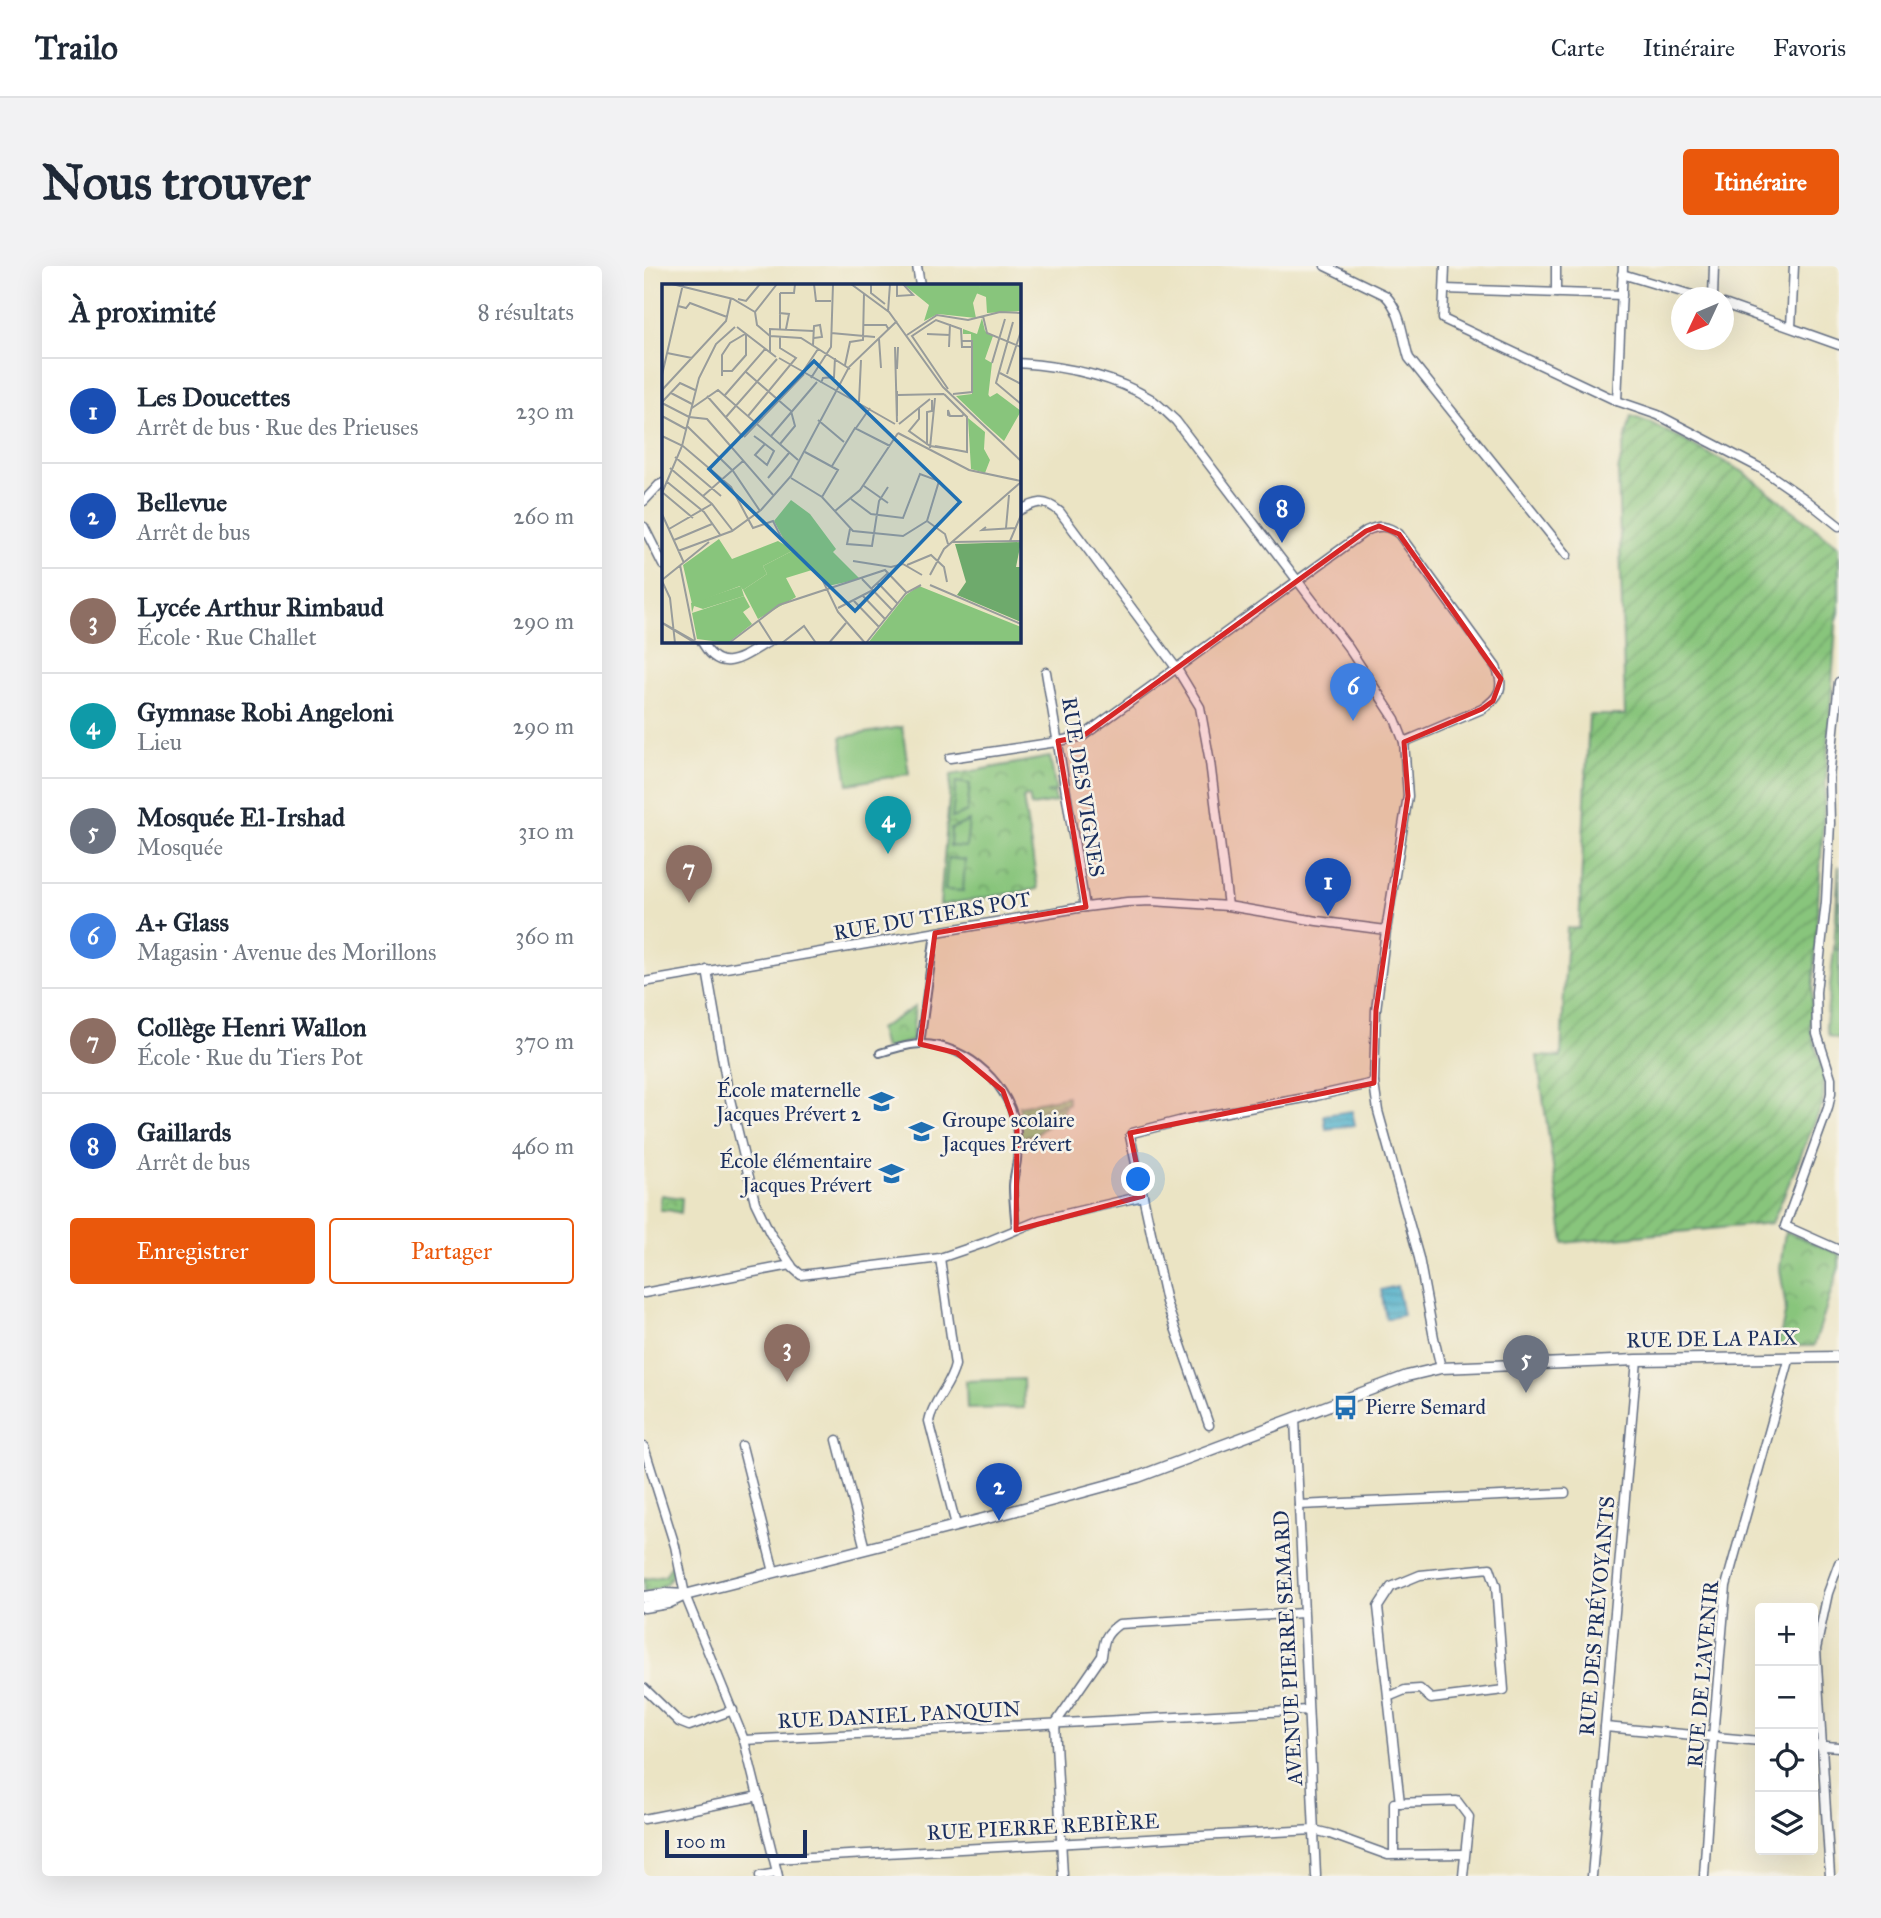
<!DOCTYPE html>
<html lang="fr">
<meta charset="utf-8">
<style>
body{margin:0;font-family:"IM FELL Great Primer",serif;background:#f2f2f3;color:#1f2937}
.controls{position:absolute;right:21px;bottom:21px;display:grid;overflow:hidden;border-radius:7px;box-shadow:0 7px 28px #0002}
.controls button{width:63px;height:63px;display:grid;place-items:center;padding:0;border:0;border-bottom:2px solid #e0e1e3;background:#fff;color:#1f2937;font:35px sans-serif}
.compass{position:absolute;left:1027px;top:21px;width:63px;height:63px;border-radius:50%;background:#fff;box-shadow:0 7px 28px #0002;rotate:226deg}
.scale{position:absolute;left:21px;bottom:18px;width:142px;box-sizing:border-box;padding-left:7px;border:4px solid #1b2f5e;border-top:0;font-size:19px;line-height:24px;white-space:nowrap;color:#1b2f5e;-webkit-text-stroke:5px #f7f3e8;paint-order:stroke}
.you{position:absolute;left:495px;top:914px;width:24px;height:24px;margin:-18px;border:5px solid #fff;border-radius:50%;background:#1a73e8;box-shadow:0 0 0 10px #1a73e833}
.badge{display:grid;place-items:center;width:46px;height:46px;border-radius:50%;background:#ea580c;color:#fff;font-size:23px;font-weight:700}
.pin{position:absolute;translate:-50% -58px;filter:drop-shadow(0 2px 4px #0008)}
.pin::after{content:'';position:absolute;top:37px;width:24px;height:21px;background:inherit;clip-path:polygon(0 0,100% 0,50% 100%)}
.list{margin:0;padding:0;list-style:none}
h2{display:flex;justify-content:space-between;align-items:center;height:91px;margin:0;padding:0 28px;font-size:30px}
h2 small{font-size:23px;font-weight:400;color:#747a83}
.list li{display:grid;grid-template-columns:46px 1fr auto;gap:21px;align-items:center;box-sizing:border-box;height:105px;padding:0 28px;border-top:2px solid #e0e1e3}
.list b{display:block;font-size:26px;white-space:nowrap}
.list p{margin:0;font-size:23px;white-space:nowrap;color:#747a83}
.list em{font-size:23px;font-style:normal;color:#747a83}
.actions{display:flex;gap:14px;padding:21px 28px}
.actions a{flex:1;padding:16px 0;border:2px solid #ea580c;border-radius:7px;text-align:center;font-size:24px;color:#ea580c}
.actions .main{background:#ea580c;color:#fff}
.icon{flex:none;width:38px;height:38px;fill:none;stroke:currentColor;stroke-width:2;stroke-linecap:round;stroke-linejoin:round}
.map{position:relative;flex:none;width:1195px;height:1610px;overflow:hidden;border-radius:7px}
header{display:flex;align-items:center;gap:42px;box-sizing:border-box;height:98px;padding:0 35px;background:#fff;border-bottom:2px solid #e0e1e3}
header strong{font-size:33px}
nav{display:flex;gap:38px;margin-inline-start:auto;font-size:24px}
.intro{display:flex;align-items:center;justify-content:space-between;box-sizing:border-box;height:168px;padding:0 42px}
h1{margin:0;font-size:49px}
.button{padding:18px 32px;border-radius:7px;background:#ea580c;color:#fff;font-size:24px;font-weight:700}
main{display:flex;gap:42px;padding:0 42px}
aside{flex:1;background:#fff;border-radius:7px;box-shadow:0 7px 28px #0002}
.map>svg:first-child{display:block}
.grass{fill:url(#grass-dots);stroke:#527a6d;stroke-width:2}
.park{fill:url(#park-crowns);stroke:#527a6d;stroke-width:2}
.garden{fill:url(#garden-furrows);stroke:#527a6d;stroke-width:2}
.pitch{fill:#88c57c;stroke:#527a6d;stroke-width:2}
.water{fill:url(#water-rules);stroke:#336f94;stroke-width:2}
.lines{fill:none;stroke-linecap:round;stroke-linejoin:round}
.pedestrian-casing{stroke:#646e82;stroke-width:10}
.minor-casing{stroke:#646e82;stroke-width:11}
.tertiary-casing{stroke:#646e82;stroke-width:13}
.pedestrian{stroke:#fff;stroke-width:6}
.minor{stroke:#fff;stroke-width:8}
.tertiary{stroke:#fff;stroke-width:10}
.marked{fill:#d62828;fill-opacity:0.2;stroke:#d62828;stroke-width:5;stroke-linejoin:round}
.labels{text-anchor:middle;stroke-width:5;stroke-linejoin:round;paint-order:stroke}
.street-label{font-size:21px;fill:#1b2f5e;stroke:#f7f3e8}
.poi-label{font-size:21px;fill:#1b2f5e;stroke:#f7f3e8;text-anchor:end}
.inset-road{fill:none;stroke:#989c9b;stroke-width:2}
.view{fill:#1f6fb2;fill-opacity:0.15;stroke:#1f6fb2;stroke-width:3.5}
.inset-edge{fill:none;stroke:#1b2f5e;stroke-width:3.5}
</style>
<header>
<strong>Trailo</strong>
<nav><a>Carte</a><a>Itinéraire</a><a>Favoris</a></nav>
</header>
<div class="intro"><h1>Nous trouver</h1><a class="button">Itinéraire</a></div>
<main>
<aside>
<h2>À proximité<small>8 résultats</small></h2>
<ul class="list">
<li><span class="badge" style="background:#1a4fb4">1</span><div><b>Les Doucettes</b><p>Arrêt de bus · Rue des Prieuses</p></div><em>230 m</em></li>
<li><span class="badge" style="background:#1a4fb4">2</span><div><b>Bellevue</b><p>Arrêt de bus</p></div><em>260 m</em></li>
<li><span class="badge" style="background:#8d6e63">3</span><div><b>Lycée Arthur Rimbaud</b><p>École · Rue Challet</p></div><em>290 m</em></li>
<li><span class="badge" style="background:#0f9aa8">4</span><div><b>Gymnase Robi Angeloni</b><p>Lieu</p></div><em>290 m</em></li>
<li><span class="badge" style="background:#6b7280">5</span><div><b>Mosquée El-Irshad</b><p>Mosquée</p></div><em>310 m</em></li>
<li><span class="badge" style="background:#3f7fe0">6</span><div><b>A+ Glass</b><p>Magasin · Avenue des Morillons</p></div><em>360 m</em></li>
<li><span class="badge" style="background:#8d6e63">7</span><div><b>Collège Henri Wallon</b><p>École · Rue du Tiers Pot</p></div><em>370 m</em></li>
<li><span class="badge" style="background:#1a4fb4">8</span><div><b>Gaillards</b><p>Arrêt de bus</p></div><em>460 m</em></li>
</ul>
<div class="actions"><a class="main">Enregistrer</a><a>Partager</a></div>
</aside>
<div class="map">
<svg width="1195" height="1610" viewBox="0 0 1195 1610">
<defs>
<pattern id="grass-dots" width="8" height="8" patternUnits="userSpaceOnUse" patternTransform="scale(1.75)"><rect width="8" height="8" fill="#88c57c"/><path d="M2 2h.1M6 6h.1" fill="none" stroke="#6ea069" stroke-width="1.8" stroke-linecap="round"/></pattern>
<pattern id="park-crowns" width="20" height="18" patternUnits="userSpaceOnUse" patternTransform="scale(1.75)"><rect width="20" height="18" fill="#88c57c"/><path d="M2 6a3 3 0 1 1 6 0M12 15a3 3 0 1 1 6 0" fill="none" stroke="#6ea069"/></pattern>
<pattern id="garden-furrows" width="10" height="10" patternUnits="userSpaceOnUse" patternTransform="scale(1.75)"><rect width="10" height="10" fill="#88c57c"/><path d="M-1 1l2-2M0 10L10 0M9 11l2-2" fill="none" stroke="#6ea069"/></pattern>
<pattern id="water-rules" width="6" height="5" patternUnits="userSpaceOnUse" patternTransform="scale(1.75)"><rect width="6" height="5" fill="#4bafca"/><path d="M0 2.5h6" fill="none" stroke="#3e8fa7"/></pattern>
</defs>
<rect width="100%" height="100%" fill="#f7f3e8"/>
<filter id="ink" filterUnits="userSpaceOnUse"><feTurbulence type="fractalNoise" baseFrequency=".0143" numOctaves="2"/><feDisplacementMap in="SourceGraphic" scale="14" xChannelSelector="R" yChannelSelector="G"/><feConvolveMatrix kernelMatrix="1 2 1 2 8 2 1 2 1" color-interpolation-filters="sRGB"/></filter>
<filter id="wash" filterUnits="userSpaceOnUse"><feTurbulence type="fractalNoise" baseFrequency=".00686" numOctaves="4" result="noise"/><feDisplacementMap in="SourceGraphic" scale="28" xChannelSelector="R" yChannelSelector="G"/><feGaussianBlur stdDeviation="1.57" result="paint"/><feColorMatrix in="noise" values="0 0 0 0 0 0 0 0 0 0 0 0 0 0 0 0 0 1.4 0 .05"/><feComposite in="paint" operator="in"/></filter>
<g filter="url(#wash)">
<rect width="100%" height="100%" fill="#ebe4c4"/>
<!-- grass -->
<g class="grass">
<polygon points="424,830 424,838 377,848 375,840"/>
<path d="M29,1297L31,1300C27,1318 17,1324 0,1326V1313L21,1310Z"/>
</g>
<!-- park -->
<g class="park">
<polygon points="406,491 412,525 402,527 410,526 412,536 387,540 385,530 379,532 394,623 296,639 307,509"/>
<polygon points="271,741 268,775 240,783 235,763"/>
<polygon points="422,838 417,848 391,869 377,872 373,851 376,848"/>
<polygon points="17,929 38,932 37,947 24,944 16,944"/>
<polygon points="1141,965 1195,988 1195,1001 1170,1080 1134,1080 1142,1043 1136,1003"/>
</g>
<!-- garden -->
<g class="garden">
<polygon points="987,150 1007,157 1098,205 1195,280 1195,346 1192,357 1166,763 1180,809 1179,837 1128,957 920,977 893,790 917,791 923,662 935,662 945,449 981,449 974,205"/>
<polygon points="1195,599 1195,684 1190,683"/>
</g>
<!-- pitch -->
<g class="pitch">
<polygon points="258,461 265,508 204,518 197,471"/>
<polygon points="312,516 326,518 323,546 308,552"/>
<polygon points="325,555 322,581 306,580 307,563"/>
<polygon points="304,592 321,594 319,625 301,624"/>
<polygon points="1190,683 1195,684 1195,773 1185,770 1182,759"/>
<polygon points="379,1113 380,1142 323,1143 322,1115"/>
</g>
<!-- water -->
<g class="water">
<polygon points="708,845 711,859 682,863 680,849"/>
<polygon points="753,1020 759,1049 742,1053 737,1024"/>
</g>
</g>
<g filter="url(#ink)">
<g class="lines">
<defs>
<g id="pedestrian">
<polyline points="276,778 291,667"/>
<path d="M236,787C249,783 264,778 278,778C324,778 369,821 373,867C373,876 374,885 373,894C372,903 369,912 369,921C369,935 371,950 372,964"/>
</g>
<g id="minor">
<polyline points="273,0 276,19"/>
<path d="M681,0L741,29C758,46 758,70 765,92L923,289"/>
<polyline points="801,0 799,53 973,135 1014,149 1116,202 1161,233 1195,260"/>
<polyline points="978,8 1058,32"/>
<polyline points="801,23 978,29"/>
<polyline points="912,27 912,0"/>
<polyline points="1069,32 1070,0"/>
<polyline points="1080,38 1195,79"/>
<polyline points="1147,61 1150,0"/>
<path d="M374,97C419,100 468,109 507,133C516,139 524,148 532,155L704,381L751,453L760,476L764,530L742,664L732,744L730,817L734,845L775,992L790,1072L797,1102"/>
<polyline points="973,135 979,0"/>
<polyline points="0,235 15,219 19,217"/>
<path d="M374,245C392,236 400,232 416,246L533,403L556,441L566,496L584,640"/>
<polyline points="0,261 19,299"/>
<path d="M57,374C77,413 100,389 128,374"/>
<polyline points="402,406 441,641"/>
<polyline points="1195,416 1185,512 1186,557 1182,636 1172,726 1173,768 1187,812 1187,827 1184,842 1141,960 1195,984"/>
<path d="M306,492L406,477L439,470L722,265C735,259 743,259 755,268L852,401C861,421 856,431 838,443L760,476"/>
<polyline points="63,704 84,825 111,936 126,967 149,1002 157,1009 296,992 340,977 396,954 499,930"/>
<polyline points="0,716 434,642 483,636 508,635 584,640 673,655 742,664"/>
<path d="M296,992L311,1099C307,1120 289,1134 285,1155L312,1259"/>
<polyline points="0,1027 147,999"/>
<polyline points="651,1152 672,1610"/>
<polyline points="565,1159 522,1036 486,870 488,867 539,854 672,830 730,817"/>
<polyline points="193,1174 221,1283"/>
<polyline points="98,1180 130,1306"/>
<polyline points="0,1181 31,1280 41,1329 100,1474 134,1610"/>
<polyline points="655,1239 921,1227"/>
<polyline points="0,1422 35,1456 45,1460 89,1444"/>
<polyline points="744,1431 761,1424 776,1423 787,1433 860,1424 852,1320 846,1302 776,1309 747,1321 734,1341 756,1537"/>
<polyline points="961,1461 1116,1475"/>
<polyline points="100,1474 664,1444"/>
<polyline points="1169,1479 1195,1481"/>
<polyline points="0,1553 115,1530"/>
<polyline points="750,1588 750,1537 813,1535 825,1551 819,1610"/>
<polyline points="130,1593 670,1564 686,1568 744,1589 820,1588"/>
<polyline points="116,1610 133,1607"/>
<path d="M419,1610L411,1458L458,1390C460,1374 461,1368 475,1358L659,1347"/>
<polyline points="948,1610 993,1094"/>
<polyline points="1060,1610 1069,1471 1082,1320 1146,1091"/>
<polyline points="1186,1610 1172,1383 1184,1327 1195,1297"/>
</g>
<g id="tertiary">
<polyline points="0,1331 22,1328 41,1329"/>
<polyline points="0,1341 24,1337 41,1329 347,1251 494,1211 723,1125 763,1110 797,1102 993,1094 1195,1091"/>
</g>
</defs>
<!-- pedestrian casing -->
<use href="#pedestrian" class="pedestrian-casing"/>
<!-- minor casing -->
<use href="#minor" class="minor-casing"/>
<!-- tertiary casing -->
<use href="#tertiary" class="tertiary-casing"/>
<!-- pedestrian -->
<use href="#pedestrian" class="pedestrian"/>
<!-- minor -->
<use href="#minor" class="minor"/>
<!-- tertiary -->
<use href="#tertiary" class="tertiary"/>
</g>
</g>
<!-- marked area -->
<path class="marked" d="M735,260L755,268L857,413L849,435L838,443L760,476L764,530L732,744L730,817L486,867L499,930L372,964L373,864L359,825L313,787L276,778L291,667L442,641L414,475L439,470L722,265Z"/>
<!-- icons -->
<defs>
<symbol id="school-bare" viewBox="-9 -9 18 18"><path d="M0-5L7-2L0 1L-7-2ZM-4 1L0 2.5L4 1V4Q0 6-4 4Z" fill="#1f6fb2" stroke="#f7f3e8" stroke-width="2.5" paint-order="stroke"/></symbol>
<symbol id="bus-bare" viewBox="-9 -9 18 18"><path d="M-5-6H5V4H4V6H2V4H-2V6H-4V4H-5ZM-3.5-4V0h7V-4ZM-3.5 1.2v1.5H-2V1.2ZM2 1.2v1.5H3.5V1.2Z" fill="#1f6fb2" stroke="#f7f3e8" stroke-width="2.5" paint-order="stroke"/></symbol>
</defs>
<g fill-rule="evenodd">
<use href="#school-bare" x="220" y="818" width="35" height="35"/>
<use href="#school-bare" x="260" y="848" width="35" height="35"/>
<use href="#school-bare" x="230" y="890" width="35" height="35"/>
<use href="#bus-bare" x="684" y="1124" width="35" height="35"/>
</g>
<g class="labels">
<!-- street labels -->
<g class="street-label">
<text transform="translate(439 521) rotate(81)" y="7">RUE DES VIGNES</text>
<text transform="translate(288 650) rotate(-10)" y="7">RUE DU TIERS POT</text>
<text transform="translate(1068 1073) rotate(-1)" y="7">RUE DE LA PAIX</text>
<text transform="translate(953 1350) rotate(-85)" y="7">RUE DES PRÉVOYANTS</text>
<text transform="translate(644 1382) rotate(-93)" y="7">AVENUE PIERRE SEMARD</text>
<text transform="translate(1059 1408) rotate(-85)" y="7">RUE DE L'AVENIR</text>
<text transform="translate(255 1449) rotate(-3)" y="7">RUE DANIEL PANQUIN</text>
<text transform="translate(399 1561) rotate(-3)" y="7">RUE PIERRE REBIÈRE</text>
</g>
<!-- poi labels -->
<g class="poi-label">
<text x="217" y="831">École maternelle<tspan x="217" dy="24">Jacques Prévert 2</tspan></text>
<text x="298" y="861" text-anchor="start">Groupe scolaire<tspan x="298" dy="24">Jacques Prévert</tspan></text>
<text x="228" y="902">École élémentaire<tspan x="228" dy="24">Jacques Prévert</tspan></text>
<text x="721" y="1148" text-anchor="start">Pierre Semard</text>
</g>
</g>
<!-- overview -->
<g transform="translate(18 18)">
<rect width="359" height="359" fill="#ebe4c4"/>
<path d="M320,34L323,47L331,52L323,75L330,79L323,140L294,112L310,110L309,50H301V45L315,50ZM79,302L82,312L41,325L32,322L30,329L29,319Z" fill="#88c57c"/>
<path d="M359,258L354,283H359V338L295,311L304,298L293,260Z" fill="#6eaa6c"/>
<path d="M323,107L328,113L335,109L359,127L342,157L323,140ZM82,312L88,323L81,328L90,340L66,359L35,355L30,329Z" fill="#88c57c"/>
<path d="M241,0H319L311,19L314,34L276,30L262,37L267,21ZM306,134L323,148L322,165L328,176L323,189L309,185ZM257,302L359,343V359H206L244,311Z" fill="#88c57c"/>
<path d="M129,216L148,230L174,265L171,268L198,295L166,302L121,254L112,237ZM132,266L150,286L124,294L134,313L96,335L81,306L105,290L101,282Z" fill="#88c57c"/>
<path d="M319,0H359V27L325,29L324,13L314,9ZM57,255L70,275L116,257L132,266L101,282L105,290L81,306L78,302L30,320L21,281Z" fill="#88c57c"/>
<path class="inset-road" d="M10,0L71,15L93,28M152,0L154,17H169M189,0L227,28L281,103L359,177M209,0V9L223,20M235,0V12L251,11L241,0M118,9V45M118,9H132L133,0M76,15L84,17L98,0M16,22L24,24L28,19L65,33M226,28L228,0M117,29L127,30L124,45M321,32L325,49L359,63M351,38L334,99L359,120M202,41H224L227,46M75,43L114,73M169,49L213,53M265,50L288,51M245,51L275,31L306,36L338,28L359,29M108,52L139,54L188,85M108,52L95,41L93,28L115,0M217,55L219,84M151,61L152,42L158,41L160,53L152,54M233,63L235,138M287,63L288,40M5,69L30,74M108,69V45L152,47M117,74L233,140M330,79L343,35M183,81L188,58L201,56L202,9M235,85L236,63M59,87H70L84,71V51M84,88L129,127L133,142L118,160M140,89L156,65M338,89L359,100M345,90L359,47M0,91L21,0M60,92V71L68,59L83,50M149,94L169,63L171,0M159,99L161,94L172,93L173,74M286,105L250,52L274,36L299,45L300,63H310M0,106L64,37L69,14M9,109L30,120M291,110L310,108V57H300M63,111L103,65M236,111L282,110M45,112L81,153M0,118L18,99L33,106M197,118L199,76M0,119L27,133L45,135L112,212M30,124L56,106L136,176M257,124V135L247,147L268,162L288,165M0,132L24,145M86,132L134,74L118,64V53M235,132V107M288,132L286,126V131L288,132H300L302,130M64,133L115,75M156,136L182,158M237,140L268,115M25,142L71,187L98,227M194,144L208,124M236,149L307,186L359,197M0,152L21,162L69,203L91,244L111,237L119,253L160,295L176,328L203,359M92,152L103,160L112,167L105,181L93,171L103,160M109,152L155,98M82,153L142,90M265,161V128L270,127V116M273,162L305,168V133L282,110M268,164L273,114M143,168L176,186L160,213M13,173L59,212M170,182L193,144L228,162M8,184L50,220L71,247M106,194L127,169M129,194L160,213L191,247L241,252L265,237M4,197L42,228L59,252M202,202L226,219M0,208L31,234M0,209L20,162L37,94L54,60L73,43M41,212L81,177M189,215L209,230L241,234L258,190L277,197L265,237M173,227L198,206L236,149M0,230L22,279M265,237L283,250L286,260M324,243L320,246L353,244M344,244L347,211M7,245L50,220M188,245L185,260L210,262L217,217L226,203M12,256L50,240M348,257L359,231M291,258L359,257M16,267L70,247L99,226L129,192L187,83L235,37M191,277L229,283L241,280L260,291M18,281L33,356M245,281L269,271L282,283L285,298M268,291L282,265L359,198M200,295L230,326M0,296L47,258M0,297L8,314L13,359M216,299L235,319M268,301L359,340M210,304L226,289M201,312L223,335M192,317L217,343M176,324L211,306M97,337L111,359M0,339L33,359M1,339L36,359M67,359L117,321L223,286L244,308M120,359L142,342L154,359M167,359L184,339M204,359L244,309L259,301"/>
<path class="view" d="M152,77L298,218L193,327L47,185Z"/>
<rect width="359" height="359" class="inset-edge"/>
</g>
</svg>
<div class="controls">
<button>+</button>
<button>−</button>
<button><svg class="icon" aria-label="locate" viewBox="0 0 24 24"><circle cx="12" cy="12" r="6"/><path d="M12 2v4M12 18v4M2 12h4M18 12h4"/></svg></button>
<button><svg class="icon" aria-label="layers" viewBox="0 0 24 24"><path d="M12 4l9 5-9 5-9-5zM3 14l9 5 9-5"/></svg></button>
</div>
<svg class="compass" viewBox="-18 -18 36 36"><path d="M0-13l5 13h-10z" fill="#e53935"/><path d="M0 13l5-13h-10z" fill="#747a83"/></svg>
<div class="scale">100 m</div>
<div class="you"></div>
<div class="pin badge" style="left:684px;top:650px;background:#1a4fb4">1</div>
<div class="pin badge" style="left:355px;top:1255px;background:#1a4fb4">2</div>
<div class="pin badge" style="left:143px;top:1116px;background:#8d6e63">3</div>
<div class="pin badge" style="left:244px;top:588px;background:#0f9aa8">4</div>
<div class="pin badge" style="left:882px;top:1127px;background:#6b7280">5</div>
<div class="pin badge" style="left:709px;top:455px;background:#3f7fe0">6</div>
<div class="pin badge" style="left:45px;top:637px;background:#8d6e63">7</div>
<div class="pin badge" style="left:638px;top:277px;background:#1a4fb4">8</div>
</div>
</main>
